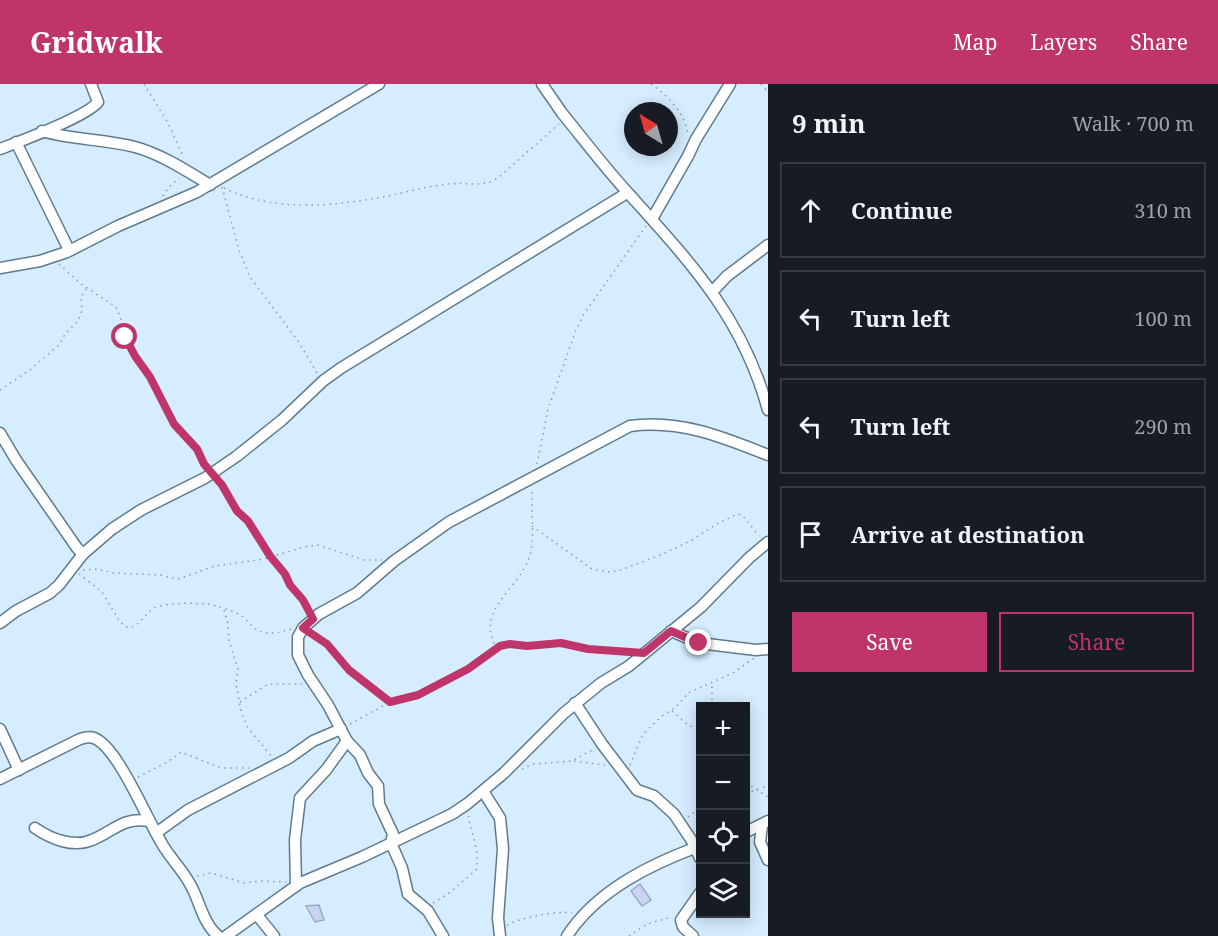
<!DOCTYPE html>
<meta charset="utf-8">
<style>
body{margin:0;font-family:"Noto Serif",serif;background:#242831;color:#f1f3f6}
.controls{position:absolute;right:18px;bottom:18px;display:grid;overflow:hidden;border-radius:0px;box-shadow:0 3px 15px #0003}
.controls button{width:54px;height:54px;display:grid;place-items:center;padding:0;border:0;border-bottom:2px solid #363941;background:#171b24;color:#f1f3f6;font:30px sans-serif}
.compass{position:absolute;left:624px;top:18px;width:54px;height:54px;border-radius:50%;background:#171b24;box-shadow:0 3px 15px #0003;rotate:323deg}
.stop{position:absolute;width:18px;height:18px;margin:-14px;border:4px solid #bf3469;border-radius:50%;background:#fff}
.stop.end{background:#bf3469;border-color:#fff;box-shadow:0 2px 6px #0008}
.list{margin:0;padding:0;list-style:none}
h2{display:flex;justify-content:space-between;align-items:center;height:78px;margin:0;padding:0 24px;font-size:26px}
h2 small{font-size:20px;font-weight:400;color:#9ea1a6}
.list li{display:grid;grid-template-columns:39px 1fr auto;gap:18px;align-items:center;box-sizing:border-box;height:96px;margin:0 12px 12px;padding:0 12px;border:2px solid #363941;border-radius:0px}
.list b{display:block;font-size:22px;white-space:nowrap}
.list em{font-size:20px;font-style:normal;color:#9ea1a6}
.actions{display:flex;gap:12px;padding:18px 24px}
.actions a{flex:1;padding:14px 0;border:2px solid #bf3469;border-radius:0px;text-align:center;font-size:21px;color:#bf3469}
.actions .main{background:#bf3469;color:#fff}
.icon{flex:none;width:33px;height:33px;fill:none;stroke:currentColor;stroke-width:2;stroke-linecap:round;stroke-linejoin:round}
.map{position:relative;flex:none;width:768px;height:852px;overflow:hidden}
header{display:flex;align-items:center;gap:36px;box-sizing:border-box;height:84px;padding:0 30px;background:#bf3469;color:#fff}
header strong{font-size:28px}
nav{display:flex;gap:33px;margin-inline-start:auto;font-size:21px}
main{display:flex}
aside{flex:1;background:#171b24}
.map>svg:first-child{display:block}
.building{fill:#c7d5f3;stroke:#9caac6;stroke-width:1.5}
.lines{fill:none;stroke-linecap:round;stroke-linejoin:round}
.minor-casing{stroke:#607b8f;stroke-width:13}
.path{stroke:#889ba8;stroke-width:1.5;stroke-dasharray:1.5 4.5;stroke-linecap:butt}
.minor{stroke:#fff;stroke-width:10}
.route{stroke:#bf3469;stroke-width:8}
</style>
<header>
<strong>Gridwalk</strong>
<nav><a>Map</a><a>Layers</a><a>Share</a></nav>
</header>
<main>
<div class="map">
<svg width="768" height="852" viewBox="0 0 768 852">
<rect width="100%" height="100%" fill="#d5edff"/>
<!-- building -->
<g class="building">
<polygon points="640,800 651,816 642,822 631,807"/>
<polygon points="319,821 324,836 315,838 306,822"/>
</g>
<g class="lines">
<defs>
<g id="minor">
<path d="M542,0L562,29C584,56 605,84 629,110C691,179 743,234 768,326"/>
<path d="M42,47C73,56 104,55 135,63C161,70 187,87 210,101"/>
<polyline points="16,58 69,166"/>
<path d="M0,65C21,57 86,33 98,18L91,0"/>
<polyline points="652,135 688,72 696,55 730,0"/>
<polyline points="0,184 40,177 67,168 118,142 197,108 379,0"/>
<polyline points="712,208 727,192 768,161"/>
<polyline points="0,349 16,376 77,464 83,470"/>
<polyline points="0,539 16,527 50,509 59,501 83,470 112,445 141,426 205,394 237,372 282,336 323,297 341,284 627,109"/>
<polyline points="671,547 699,559 756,566 768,565"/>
<polyline points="575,619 602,660 637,706 654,712 674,730 692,757 700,774"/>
<polyline points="0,645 19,686"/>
<path d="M0,695L80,655C84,654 89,652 94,654C117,662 147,735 161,758C169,773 182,785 190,800C200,817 202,838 218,852"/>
<polyline points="483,707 500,734 503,765 498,834 500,852"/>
<polyline points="762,741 760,758 768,776"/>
<path d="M35,744C51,755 73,764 92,756C115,747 121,733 149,737"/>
<polyline points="746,748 768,737"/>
<polyline points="156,749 188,726 289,674 313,657 341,645"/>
<polyline points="296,802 295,756 300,714 326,686 347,657"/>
<polyline points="257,831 274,852"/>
<polyline points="226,852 300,799 362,773 452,730 467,720 504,689 564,629 601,599 629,582 701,523 749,474 768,458"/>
<path d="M443,852L428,827L408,810L402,784L391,759L393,750L379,720L378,702L368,689L360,671L347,657L328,621L308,591L298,571V553L303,544L319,530L357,509L394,477L449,438L630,342C679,335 723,353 768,371"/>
<path d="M567,852C597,806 651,780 700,762"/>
<polyline points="693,852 683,843 681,836 700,809"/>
</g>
</defs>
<!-- minor casing -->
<use href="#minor" class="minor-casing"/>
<!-- path -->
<g class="path">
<polyline points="144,0 168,39 184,74"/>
<path d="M651,0C668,12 686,30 688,51"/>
<polyline points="761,0 768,8"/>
<polyline points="222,103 239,166 250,193 298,257 317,289"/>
<path d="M224,104C271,127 327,123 377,114C401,110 425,102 449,100C467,98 482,104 498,94L559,40"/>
<polyline points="163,112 169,103 179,94"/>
<polyline points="59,180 81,200 116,223 120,232 125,253 134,272 150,293 174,340 197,365 205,381"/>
<polyline points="0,306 31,285 60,260 65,250 78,237 82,226 81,214 86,205"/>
<polyline points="537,380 548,325 576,246 584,230 646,142"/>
<polyline points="218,396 237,427 248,437 270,472 285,490 291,503 310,526"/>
<polyline points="532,442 592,485 609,488 621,486 663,470 692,456 720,438 738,430 743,432 759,452"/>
<polyline points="83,486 97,485 114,489 160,491 178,495 215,482 264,475 304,463 318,461 364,476 382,476"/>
<path d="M79,490L102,508L120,538L128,544C140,542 144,531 153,525C162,518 196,519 208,520C215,521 236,528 242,532C246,535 249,539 252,542C263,553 278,549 291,545"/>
<polyline points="224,526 228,540 229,557 238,585 236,599 241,628 248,644 272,673"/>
<polyline points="311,551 327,560 349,586 390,618"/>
<path d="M497,565C473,525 520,506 530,471C535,451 531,426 532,406"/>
<polyline points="240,618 268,600 302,600"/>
<polyline points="712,622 712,599"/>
<polyline points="672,627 688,641 700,646"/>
<polyline points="350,640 390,618 412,614 468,585 503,562 512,560 527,562 561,559 589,565 632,569"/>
<polyline points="574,677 605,681"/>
<polyline points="630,681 643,650 662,632 676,623 688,609 733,589 754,574"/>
<polyline points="522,685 533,680 572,677 594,665"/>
<polyline points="138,693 169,677 181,668 221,684 249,684"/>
<polyline points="746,699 768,713"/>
<polyline points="746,709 768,702"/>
<polyline points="688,733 700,724"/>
<polyline points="197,792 211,789 244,799 260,797 286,798"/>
<path d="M433,819L449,809L476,786C481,769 470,747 468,729"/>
<path d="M507,841C520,834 557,826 572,829"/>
<polyline points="629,852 647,840 672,833"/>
</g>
<!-- minor -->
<use href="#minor" class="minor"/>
</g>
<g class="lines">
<!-- route -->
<polyline class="route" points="125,253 135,272 150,293 174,340 197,365 204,380 222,401 237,427 248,437 270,472 285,490 290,501 303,516 313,535 303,544 327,560 349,586 390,618 418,611 468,585 500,562 510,560 527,562 561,559 588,565 644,569 671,547 699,559"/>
</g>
</svg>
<div class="controls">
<button>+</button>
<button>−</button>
<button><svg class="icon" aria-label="locate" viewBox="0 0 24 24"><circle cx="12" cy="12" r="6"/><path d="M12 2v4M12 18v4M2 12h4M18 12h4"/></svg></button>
<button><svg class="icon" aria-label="layers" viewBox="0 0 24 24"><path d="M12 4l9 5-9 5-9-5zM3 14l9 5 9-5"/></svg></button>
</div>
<svg class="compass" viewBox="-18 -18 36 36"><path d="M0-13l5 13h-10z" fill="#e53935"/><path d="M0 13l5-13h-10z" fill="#9ea1a6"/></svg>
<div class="stop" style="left:125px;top:253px"></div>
<div class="stop end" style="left:699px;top:559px"></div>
</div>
<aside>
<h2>9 min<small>Walk · 700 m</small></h2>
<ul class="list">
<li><svg class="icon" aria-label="ahead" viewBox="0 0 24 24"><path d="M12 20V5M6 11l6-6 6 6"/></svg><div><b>Continue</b></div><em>310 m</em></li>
<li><svg class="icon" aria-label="left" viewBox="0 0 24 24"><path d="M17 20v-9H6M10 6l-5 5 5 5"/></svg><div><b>Turn left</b></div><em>100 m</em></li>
<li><svg class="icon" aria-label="left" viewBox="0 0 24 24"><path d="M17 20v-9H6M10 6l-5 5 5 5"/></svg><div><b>Turn left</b></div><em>290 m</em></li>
<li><svg class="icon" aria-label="arrive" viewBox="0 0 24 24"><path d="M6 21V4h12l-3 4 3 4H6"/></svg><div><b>Arrive at destination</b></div></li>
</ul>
<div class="actions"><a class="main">Save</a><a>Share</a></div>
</aside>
</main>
